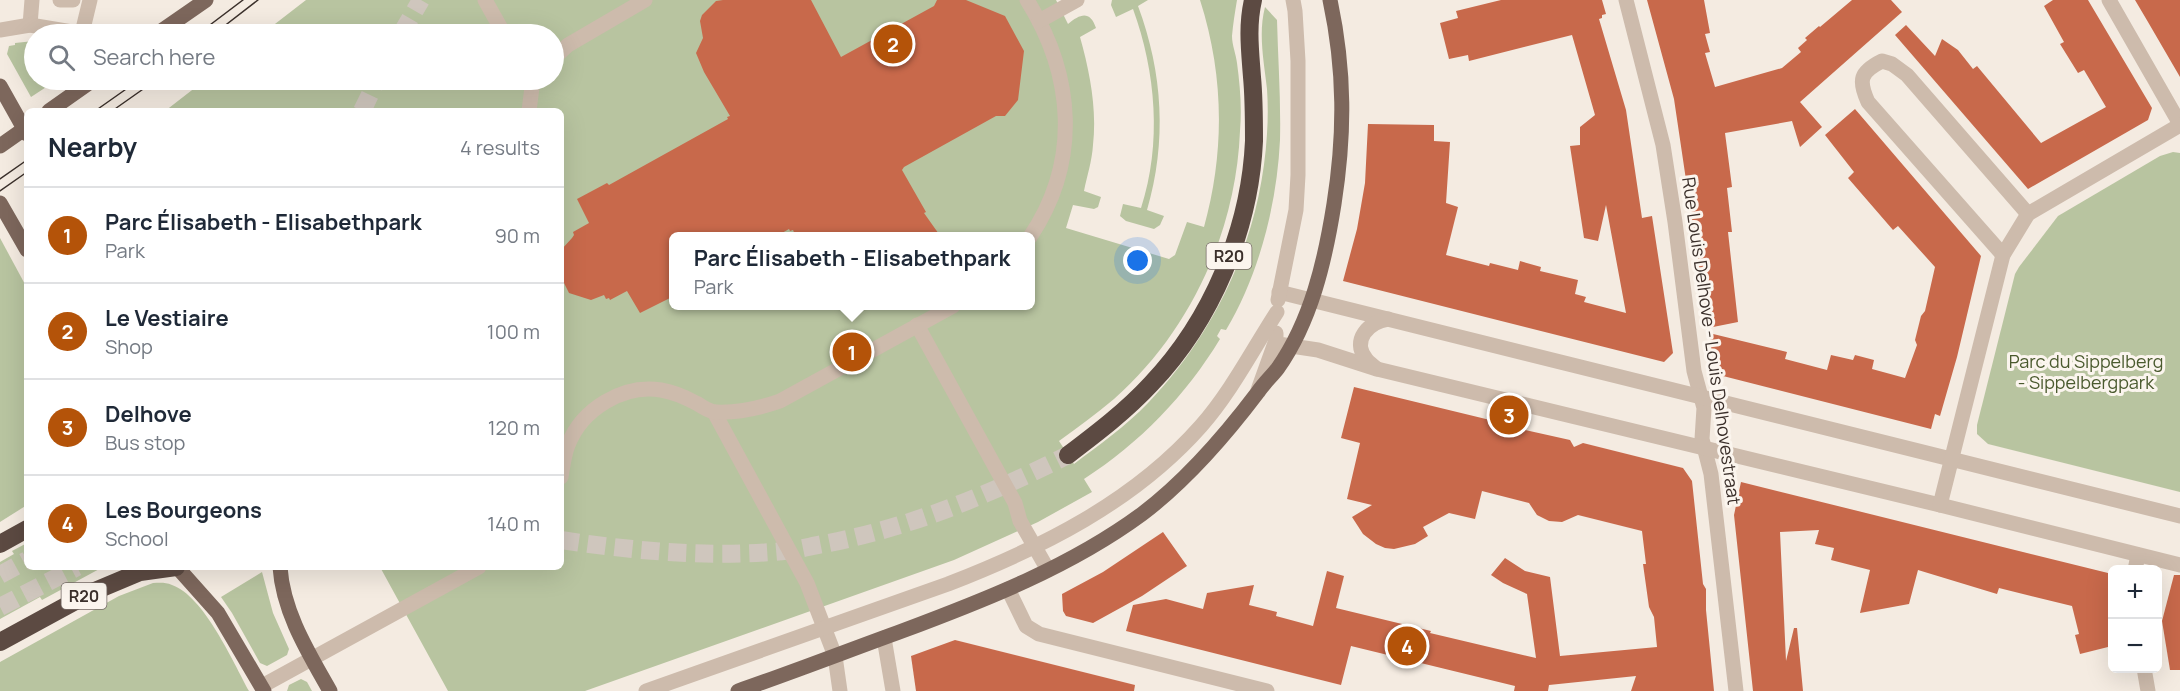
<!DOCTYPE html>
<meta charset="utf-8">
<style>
body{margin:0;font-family:Manrope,sans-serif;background:#f6f6f7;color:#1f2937}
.controls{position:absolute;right:18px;bottom:18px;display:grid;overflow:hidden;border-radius:9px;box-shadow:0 6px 24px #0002}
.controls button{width:54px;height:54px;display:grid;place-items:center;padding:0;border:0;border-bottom:2px solid #e0e1e3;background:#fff;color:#1f2937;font:30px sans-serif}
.you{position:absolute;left:1138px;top:261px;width:21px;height:21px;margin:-15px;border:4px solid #fff;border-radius:50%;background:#1a73e8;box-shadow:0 0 0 9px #1a73e833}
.badge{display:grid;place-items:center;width:39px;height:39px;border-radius:50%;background:#b45309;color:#fff;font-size:20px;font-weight:700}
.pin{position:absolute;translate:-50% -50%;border:3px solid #fff;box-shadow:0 2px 6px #0006}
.popup{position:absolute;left:669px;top:232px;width:366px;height:78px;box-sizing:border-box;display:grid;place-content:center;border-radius:9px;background:#fff;filter:drop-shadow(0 2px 4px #0005);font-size:20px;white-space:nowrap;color:#747a83}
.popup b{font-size:22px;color:#1f2937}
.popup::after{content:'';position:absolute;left:50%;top:100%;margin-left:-12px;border:12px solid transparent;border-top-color:#fff}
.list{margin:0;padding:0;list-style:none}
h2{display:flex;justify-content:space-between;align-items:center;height:78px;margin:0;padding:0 24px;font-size:26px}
h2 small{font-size:20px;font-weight:400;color:#747a83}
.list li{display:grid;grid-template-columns:39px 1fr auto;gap:18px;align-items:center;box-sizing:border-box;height:96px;padding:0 24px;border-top:2px solid #e0e1e3}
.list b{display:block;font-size:22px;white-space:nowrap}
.list p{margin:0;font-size:20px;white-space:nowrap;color:#747a83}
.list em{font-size:20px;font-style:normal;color:#747a83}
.icon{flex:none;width:33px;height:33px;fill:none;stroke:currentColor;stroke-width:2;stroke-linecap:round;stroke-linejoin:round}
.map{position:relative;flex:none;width:2180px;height:691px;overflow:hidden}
.search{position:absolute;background:#fff;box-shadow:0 6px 24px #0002;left:24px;top:24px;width:540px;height:66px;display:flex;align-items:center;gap:15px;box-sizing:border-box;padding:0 21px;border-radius:33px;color:#747a83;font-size:22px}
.panel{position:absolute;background:#fff;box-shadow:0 6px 24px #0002;left:24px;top:108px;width:540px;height:462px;border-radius:9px}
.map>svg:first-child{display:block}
.green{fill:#b8c4a0;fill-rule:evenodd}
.building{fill:#c8694b}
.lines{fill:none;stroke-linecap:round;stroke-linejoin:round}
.highway-tunnel{stroke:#cfc6bd;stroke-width:18;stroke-dasharray:18 9;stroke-linecap:butt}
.minor{stroke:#cdbbac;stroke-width:15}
.major{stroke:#7d675c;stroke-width:15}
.highway{stroke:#5c4a42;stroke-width:18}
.tram{stroke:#3b302b;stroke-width:1.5}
.labels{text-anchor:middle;stroke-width:6;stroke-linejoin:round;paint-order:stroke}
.shield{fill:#fbf5ee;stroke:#756b66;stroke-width:1.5}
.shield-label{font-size:16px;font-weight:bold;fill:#3b302b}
.street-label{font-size:18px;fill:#3b302b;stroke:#fbf5ee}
.park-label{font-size:18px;fill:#4a5a2e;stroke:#fbf5ee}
</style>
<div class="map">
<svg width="2180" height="691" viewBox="0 0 2180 691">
<rect width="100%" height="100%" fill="#f4ebe1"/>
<!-- green -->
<g class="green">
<path d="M306,0H1056L1068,24C1080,14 1090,10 1096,28L1080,37C1090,73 1097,108 1093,145C1092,161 1087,176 1084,191L1101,197L1098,207L1094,209L1073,205L1066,228L1169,259L1175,255L1187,222L1204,227C1225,151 1224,75 1200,0H1237C1235,12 1233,24 1232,36C1232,45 1236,54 1237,63C1240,85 1242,108 1240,131C1236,232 1190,332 1114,399C1096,414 1078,427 1059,441L1074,464C1099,445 1126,426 1148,403C1218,330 1261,235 1267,134C1268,119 1268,104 1267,89C1264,62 1258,34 1265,7L1277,20C1278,60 1281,100 1280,140C1277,204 1259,275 1226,330L1221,329L1217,336L1220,339C1186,395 1140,443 1084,479L1092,492L1038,522L954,560L585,691H448L380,567H561V111H165L205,80H554V34H262ZM674,236H1030V306H674Z"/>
<path d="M1112,0H1148L1138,6C1163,73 1167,142 1147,210L1164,216L1160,225L1154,229L1126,221L1120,216L1123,204L1141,208C1162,144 1156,72 1133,9L1116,17L1111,5Z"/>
<polygon points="34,41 34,80 57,80 31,97 7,54 9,46 15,45 15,43"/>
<polygon points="2173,152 2180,153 2180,492 1988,444 1977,434 1977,425 2015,274 2019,267 2058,216 2160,156"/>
<polygon points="0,238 27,288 27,505 0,522"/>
<polygon points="27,543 27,567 103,567 42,600 40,597 0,619 0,562 14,554 12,551"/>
<polygon points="262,572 273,613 289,649 287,655 267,666 260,663 232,613 221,597"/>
<path d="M153,583C159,583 165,582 172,585C204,596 233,662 249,691H0V662L119,596Z"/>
<polygon points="301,679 307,682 312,691 287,691 289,685"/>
</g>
<!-- building -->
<g class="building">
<polygon points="723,0 811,0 841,57 934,6 937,0 966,0 1005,16 1024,51 1018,100 1005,116 996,116 904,167 902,170 926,212 924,213 941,237 796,237 793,230 790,231 789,229 775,237 674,237 674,296 640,313 627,291 610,300 609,298 606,299 604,295 591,300 569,293 561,277 561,250 572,238 574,235 573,232 589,223 577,199 607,183 609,185 728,119 727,117 730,116 704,72 696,53 703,38 700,21 702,15 716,1"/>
<polygon points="1501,0 1602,0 1606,14 1602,15 1602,18 1599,19 1626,110 1642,218 1652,216 1673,353 1664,362 1343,281 1357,229 1365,183 1368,124 1434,125 1434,141 1450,142 1446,203 1458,207 1446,255 1489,266 1490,263 1518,270 1520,261 1541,267 1540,271 1578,280 1575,294 1586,297 1584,302 1626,313 1606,205 1598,241 1584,238 1570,146 1580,145 1580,127 1595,115 1572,35 1469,61 1468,55 1449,59 1440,23 1458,18 1456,11"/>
<polygon points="1647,0 1704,0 1710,33 1705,34 1710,52 1705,53 1715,87 1782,68 1801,52 1798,48 1807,40 1805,38 1819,26 1820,27 1852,0 1891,0 1902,12 1800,102 1822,127 1800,147 1792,121 1725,133 1732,187 1727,188 1732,232 1728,232 1738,322 1708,328 1674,99"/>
<polygon points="2053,0 2088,0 2152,108 2148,120 2028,189 1895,35 1906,25 1935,56 1942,39 1958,50 1973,69 1977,66 2041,143 2106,107 2084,70 2078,73 2060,44 2064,42 2044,6"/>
<polygon points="2135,0 2180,0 2180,77 2148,22"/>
<polygon points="1855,109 1981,256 1957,357 1940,416 1935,414 1931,429 1723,376 1714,367 1709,333 1787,352 1785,359 1827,370 1831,355 1853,360 1855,355 1874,360 1872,369 1905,378 1917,345 1915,340 1921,316 1925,311 1935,267 1898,226 1893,230 1848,178 1854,172 1825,135"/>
<polygon points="1354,387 1490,420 1489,422 1570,440 1574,447 1583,443 1683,468 1692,481 1703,584 1706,589 1706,610 1714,691 1631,691 1636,676 1549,685 1548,691 1514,691 1515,686 1351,646 1341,685 1126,631 1133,605 1166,599 1203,609 1207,593 1254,585 1249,605 1277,612 1276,616 1313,626 1327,571 1344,576 1336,608 1431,631 1430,633 1536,658 1527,594 1503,583 1491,575 1505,558 1525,571 1550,577 1560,656 1657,647 1654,617 1649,607 1643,564 1646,564 1642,531 1578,515 1562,522 1549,521 1537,515 1529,503 1482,491 1475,519 1449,513 1423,527 1428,536 1415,544 1394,549 1385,548 1376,544 1363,534 1352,517 1372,505 1347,499 1360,443 1341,438"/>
<polygon points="1741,482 2108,573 2112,600 2112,646 2080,654 2075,635 2079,634 2072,606 1999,588 1997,594 1918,570 1909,604 1860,613 1870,570 1831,560 1834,548 1815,544 1819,530 1780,532 1786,661 1794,628 1797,628 1803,691 1753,691 1734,515"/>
<polygon points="1163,532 1187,566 1142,596 1093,623 1066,616 1063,611 1062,594 1103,572"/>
<polygon points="2174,575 2180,575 2180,670 2170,670 2162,621"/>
<polygon points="955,640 1135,685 1134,691 916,691 911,656"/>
</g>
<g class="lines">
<!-- highway-tunnel -->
<g class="highway-tunnel">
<polyline points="401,34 421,0"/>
<polyline points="362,111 377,80"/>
<path d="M561,540C634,551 710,558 784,551C799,550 814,545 829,543C914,526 991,494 1068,455"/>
<polyline points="0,575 27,560"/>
<polyline points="0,607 77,567"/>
</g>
<!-- minor -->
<g class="minor">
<polyline points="60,0 73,0"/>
<polyline points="485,0 504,34"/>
<path d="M1027,0C1074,75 1081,161 1030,237"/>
<polyline points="1626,0 1663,145 1675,222 1694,371 1704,408 1702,439 1711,474 1736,691"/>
<polyline points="2109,0 2180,124"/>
<polyline points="1039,21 1077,0"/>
<polyline points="30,25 32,0"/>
<polyline points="0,30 30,25 84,34"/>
<polyline points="82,33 90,0"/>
<polyline points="554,58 568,45 645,0"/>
<polyline points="529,111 532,87 535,80"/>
<path d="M2003,255L1868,102C1858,80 1860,72 1882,61L1892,64L1907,75L2028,214"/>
<polyline points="1279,292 2180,516"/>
<polyline points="1278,300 1296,210 1298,175 1298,61 1295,11 1293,0"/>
<polyline points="917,325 1015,503 1020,521 1048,570"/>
<polyline points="1276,340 1278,344 1318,350 1377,369 1940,505 2180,565"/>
<path d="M1377,369C1374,366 1369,363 1366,359C1351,340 1369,322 1388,319"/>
<polyline points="1258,390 1276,340 1276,333"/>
<polyline points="714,412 807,583 835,656 840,691"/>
<path d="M561,477C563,466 564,455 568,445C582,409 623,384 661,390C673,392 685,397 696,403C702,406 709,412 716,412C738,413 760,408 780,401L953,306"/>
<polyline points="1940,505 2003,255 2028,214 2180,125"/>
<polyline points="2135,570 2138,555"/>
<polyline points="1008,589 1026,626 1039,634 1267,691"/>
<polyline points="884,638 893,691"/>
<polyline points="2144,668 2148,691"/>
<polyline points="262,686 479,567"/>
<path d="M646,691L948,584C1041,548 1134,502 1201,426C1231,392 1253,349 1277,312"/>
</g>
<!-- major -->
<g class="major">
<polyline points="157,34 206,0"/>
<polyline points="0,86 27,134"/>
<polyline points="49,111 93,80"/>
<polyline points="0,146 27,127"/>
<polyline points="0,203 27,250"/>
<polyline points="177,567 218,613 264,691"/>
<path d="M280,567C283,612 308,652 330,691"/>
<path d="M738,691C793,672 847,651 902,631C985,600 1070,567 1142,514C1187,480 1224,437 1258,392C1264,383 1272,376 1278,368C1311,321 1325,261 1334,204C1345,134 1345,70 1330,0"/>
</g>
<!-- highway -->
<g class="highway">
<path d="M1068,455C1097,433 1126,411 1151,384C1212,320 1250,229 1254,141C1254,119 1254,98 1252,77C1250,50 1247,26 1253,0"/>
<polyline points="0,544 27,529"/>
<polyline points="0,642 90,593 140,572 176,567"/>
</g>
<!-- tram -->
<g class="tram">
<polyline points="198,34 243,0"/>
<polyline points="214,34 258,0"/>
<polyline points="95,111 139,80"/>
<polyline points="112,111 156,80"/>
<polyline points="0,179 27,160"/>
<polyline points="0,191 27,172"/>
</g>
</g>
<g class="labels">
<!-- shield labels -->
<g class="shield">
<rect x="1206.5" y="243" width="45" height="26" rx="4.5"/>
<rect x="61.5" y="583" width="45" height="26" rx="4.5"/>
</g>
<g class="shield-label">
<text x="1229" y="262">R20</text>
<text x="84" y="602">R20</text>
</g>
<!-- street labels -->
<g class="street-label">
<text transform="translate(1711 341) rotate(82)" y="6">Rue Louis Delhove - Louis Delhovestraat</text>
</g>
<!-- park labels -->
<g class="park-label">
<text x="2086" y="368">Parc du Sippelberg<tspan x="2086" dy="21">- Sippelbergpark</tspan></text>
</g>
</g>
</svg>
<div class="controls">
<button>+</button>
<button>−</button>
</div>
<div class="you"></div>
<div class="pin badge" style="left:852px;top:352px">1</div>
<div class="popup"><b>Parc Élisabeth - Elisabethpark</b>Park</div>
<div class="pin badge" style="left:893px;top:44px">2</div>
<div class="pin badge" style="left:1509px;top:415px">3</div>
<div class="pin badge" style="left:1407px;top:646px">4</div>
<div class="search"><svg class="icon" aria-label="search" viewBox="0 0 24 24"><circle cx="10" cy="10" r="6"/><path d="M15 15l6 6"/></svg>Search here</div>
<section class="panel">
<h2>Nearby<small>4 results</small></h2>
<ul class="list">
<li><span class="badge">1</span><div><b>Parc Élisabeth - Elisabethpark</b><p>Park</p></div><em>90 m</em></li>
<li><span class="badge">2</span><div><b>Le Vestiaire</b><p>Shop</p></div><em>100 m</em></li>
<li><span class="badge">3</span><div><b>Delhove</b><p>Bus stop</p></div><em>120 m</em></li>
<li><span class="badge">4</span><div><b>Les Bourgeons</b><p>School</p></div><em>140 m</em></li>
</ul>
</section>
</div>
